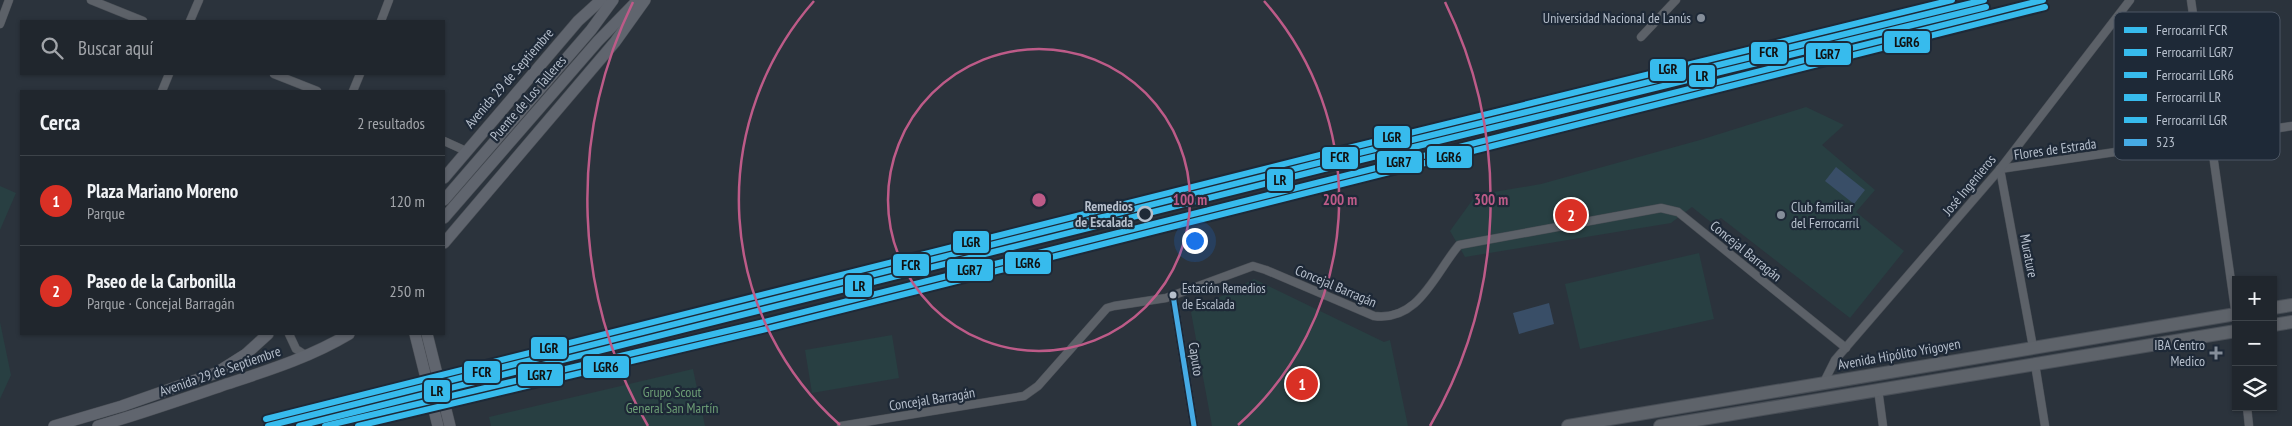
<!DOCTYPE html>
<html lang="es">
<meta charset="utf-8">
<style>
body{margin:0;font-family:"PT Sans Narrow",sans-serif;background:#2d3239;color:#f1f3f6}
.controls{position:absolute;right:15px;bottom:15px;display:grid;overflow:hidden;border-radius:0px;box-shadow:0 1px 4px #0004}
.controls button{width:45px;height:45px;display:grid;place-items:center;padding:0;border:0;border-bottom:1px solid #3d4349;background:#20262d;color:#f1f3f6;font:25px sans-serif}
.you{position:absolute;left:1194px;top:240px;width:18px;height:18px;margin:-12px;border:4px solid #fff;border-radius:50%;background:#1a73e8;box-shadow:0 0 0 8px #1a73e833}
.badge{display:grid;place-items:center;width:32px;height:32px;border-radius:50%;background:#d93025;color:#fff;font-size:16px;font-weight:700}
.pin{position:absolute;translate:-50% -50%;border:2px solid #fff;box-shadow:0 1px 5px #0006}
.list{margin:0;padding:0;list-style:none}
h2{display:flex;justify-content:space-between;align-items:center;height:65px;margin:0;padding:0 20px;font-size:21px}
h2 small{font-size:16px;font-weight:400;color:#a2a5aa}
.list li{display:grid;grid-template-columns:32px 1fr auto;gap:15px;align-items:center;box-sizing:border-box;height:90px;padding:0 20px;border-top:1px solid #3d4349}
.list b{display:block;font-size:19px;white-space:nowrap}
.list p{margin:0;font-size:16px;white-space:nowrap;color:#a2a5aa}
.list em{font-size:16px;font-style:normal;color:#a2a5aa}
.icon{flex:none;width:28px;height:28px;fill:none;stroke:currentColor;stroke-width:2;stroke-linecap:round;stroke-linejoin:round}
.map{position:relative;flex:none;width:2292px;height:426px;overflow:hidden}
.search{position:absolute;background:#20262d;box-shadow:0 1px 4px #0004;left:20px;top:20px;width:425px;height:55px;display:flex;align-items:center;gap:12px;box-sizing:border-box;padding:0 18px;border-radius:0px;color:#a2a5aa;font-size:19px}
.panel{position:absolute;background:#20262d;box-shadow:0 1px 4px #0004;left:20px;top:90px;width:425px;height:245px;border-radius:0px}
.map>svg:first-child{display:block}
.green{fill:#283f42}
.water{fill:#394e67}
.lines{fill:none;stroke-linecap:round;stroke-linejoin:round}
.street-casing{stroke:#4a4f56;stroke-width:9}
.secondary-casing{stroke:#4a4f56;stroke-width:12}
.primary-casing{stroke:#494f57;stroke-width:14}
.street{stroke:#5c6168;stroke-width:8}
.secondary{stroke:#60656e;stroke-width:11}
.primary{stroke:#5e636a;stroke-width:12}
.bus-1-casing{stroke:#1e2937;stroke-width:9}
.bus-1{stroke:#46abe5;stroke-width:5}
.rail-1-casing{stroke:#1e2937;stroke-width:10}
.rail-2-casing{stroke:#1e2937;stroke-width:10}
.rail-3-casing{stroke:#1e2937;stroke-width:10}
.rail-4-casing{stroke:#1e2937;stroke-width:10}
.rail-5-casing{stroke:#1e2937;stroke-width:10}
.rail-1{stroke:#37bbed;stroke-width:6}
.rail-2{stroke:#37bbed;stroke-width:6}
.rail-3{stroke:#37bbed;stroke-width:6}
.rail-4{stroke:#37bbed;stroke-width:6}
.rail-5{stroke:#37bbed;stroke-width:6}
.ring{fill:none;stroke:#bd5b88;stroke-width:2.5}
.poi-dot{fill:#858e9a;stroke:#1e2937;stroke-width:2}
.stop-dot{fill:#1e2937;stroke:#b6bfcc;stroke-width:2.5}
.bus-dot{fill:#b6bfcc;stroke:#1e2937;stroke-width:2}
.labels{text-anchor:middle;stroke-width:4.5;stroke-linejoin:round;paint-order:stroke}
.bus-label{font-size:13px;fill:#b6bfcc;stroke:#1e2937;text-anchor:start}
.poi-label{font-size:14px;fill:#b6bfcc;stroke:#1e2937;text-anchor:end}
.street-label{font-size:14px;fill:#b6bfcc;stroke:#1e2937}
.stop-label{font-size:14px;font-weight:bold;fill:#b6bfcc;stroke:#1e2937;text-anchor:end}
.park-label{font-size:14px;fill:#6c9d75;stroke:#1e2937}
.key{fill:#1e2937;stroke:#4c5664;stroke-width:1}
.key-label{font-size:14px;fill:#b6bfcc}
.centre{fill:#bd5b88;stroke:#1e2937;stroke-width:2.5}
.ring-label{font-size:15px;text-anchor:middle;font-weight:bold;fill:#bd5b88;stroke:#1e2937;stroke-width:4.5;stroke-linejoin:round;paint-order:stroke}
.line-badge{stroke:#1e2937;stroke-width:2}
.pale-badge-label{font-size:14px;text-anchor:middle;font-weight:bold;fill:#111}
</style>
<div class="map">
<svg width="2292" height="426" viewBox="0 0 2292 426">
<rect width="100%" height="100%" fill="#2b333c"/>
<!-- green -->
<g class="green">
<polygon points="1806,107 1844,125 1822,145 1875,190 1856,212 1904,251 1850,318 1721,218 1712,223 1692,207 1671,223 1465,257 1450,231 1476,195 1541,184 1700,140"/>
<polygon points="0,186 16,193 0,230"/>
<polygon points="1699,253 1714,319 1580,349 1565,284"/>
<polygon points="1254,279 1384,342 1390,340 1408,426 1212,426 1191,312"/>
<polygon points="0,322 11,375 0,399"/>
<polygon points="892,335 899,378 812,393 805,350"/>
<polygon points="693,369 705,426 491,426 489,417"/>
</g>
<!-- water -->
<g class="water">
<polygon points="1836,167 1865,190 1854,204 1825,181"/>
<polygon points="1549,303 1554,324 1519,334 1513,313"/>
</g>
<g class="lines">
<defs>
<g id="street">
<polyline points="91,0 143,21"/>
<polyline points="2191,0 2236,316"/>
<polyline points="190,21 199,0"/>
<polyline points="381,21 389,0"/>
<polyline points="0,24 9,0"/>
<polyline points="1641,37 1676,0"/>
<polyline points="274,74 317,91"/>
<polyline points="162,91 169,74"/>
<polyline points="353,91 360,74"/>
<polyline points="444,141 466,151"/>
<polyline points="2000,169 2292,126"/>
<polyline points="2000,169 2033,347"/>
<polyline points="1173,295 1194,426"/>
<polyline points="289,334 296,349 307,356"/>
<polyline points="2035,364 2045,426"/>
<polyline points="1824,382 1835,360 2000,169 2130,0"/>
<polyline points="1878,389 1883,426"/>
<polyline points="2247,407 2249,426"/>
<path d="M841,426L1024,396L1038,386L1107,308L1114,306L1166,298L1253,266L1266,270L1374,316C1419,322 1435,273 1459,245L1661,208L1678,212L1846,348"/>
</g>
<g id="secondary">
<polyline points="444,178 578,21 601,0"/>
<polyline points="444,200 591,30 613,0"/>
<polyline points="444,218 598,41 635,3"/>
<polyline points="444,243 615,42 645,0"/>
<polyline points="415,334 438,426"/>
<polyline points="427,334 450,426"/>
<polyline points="54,426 122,406 216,373 246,354 268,334"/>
<path d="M98,426C140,414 180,400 221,386C266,371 309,358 349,334"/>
</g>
<g id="primary">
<polyline points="2273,308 2292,305"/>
<polyline points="2273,325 2292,322"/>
<polyline points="1568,426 2236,314"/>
<polyline points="1660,426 2236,331"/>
</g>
</defs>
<!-- street casing -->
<use href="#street" class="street-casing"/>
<!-- secondary casing -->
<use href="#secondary" class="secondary-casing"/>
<!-- primary casing -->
<use href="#primary" class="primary-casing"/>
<!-- street -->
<use href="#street" class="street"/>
<!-- secondary -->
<use href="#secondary" class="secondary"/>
<!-- primary -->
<use href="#primary" class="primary"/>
<defs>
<polyline id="bus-1" points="1173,295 1194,426"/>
</defs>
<!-- bus-1 casing -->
<use href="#bus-1" class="bus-1-casing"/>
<!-- bus-1 -->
<use href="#bus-1" class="bus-1"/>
<defs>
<polyline id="rail-1" points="268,426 1326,161 1984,0"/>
<polyline id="rail-2" points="325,426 760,323 2043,0"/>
<polyline id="rail-3" points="358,426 762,330 2045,7"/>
<polyline id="rail-4" points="299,426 1328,168 1986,7"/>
<polyline id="rail-5" points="266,419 1324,154 1952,0"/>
</defs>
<!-- rail-1 casing -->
<use href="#rail-1" class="rail-1-casing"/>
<!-- rail-2 casing -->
<use href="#rail-2" class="rail-2-casing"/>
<!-- rail-3 casing -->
<use href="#rail-3" class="rail-3-casing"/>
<!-- rail-4 casing -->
<use href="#rail-4" class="rail-4-casing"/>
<!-- rail-5 casing -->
<use href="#rail-5" class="rail-5-casing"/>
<!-- rail-1 -->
<use href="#rail-1" class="rail-1"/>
<!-- rail-2 -->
<use href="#rail-2" class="rail-2"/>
<!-- rail-3 -->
<use href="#rail-3" class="rail-3"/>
<!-- rail-4 -->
<use href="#rail-4" class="rail-4"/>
<!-- rail-5 -->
<use href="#rail-5" class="rail-5"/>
</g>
<!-- distance rings -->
<g class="ring">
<circle cx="1039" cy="200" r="151"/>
<path d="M840 425A301 301 0 0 1 814 1M1264 1A301 301 0 0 1 1238 425"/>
<path d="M648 426A452 452 0 0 1 633 2M1445 2A452 452 0 0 1 1430 426"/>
</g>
<!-- markers -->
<g class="poi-dot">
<circle cx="1701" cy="18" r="5"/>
<circle cx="1781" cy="215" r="5"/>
<path d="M2213.5 345.5h5v5h5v5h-5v5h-5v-5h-5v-5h5z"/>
</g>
<circle class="stop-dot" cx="1145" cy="214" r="7"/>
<circle class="bus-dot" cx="1173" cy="295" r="4.5"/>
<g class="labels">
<!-- bus labels -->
<g class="bus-label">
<text x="1182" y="293">Estación Remedios<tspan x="1182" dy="16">de Escalada</tspan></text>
</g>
<!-- poi labels -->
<g class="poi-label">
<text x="1691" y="23">Universidad Nacional de Lanús</text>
<text x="1791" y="212" text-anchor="start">Club familiar<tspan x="1791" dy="16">del Ferrocarril</tspan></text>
<text x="2205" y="350">IBA Centro<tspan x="2205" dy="16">Medico</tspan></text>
</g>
<!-- street labels -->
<g class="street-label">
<text transform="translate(509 78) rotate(-49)" y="5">Avenida 29 de Septiembre</text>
<text transform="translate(528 98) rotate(-49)" y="5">Puente de Los Talleres</text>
<text transform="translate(2055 149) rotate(-8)" y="5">Flores de Estrada</text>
<text transform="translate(1969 185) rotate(-50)" y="5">José Ingenieros</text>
<text transform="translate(1746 251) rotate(39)" y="5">Concejal Barragán</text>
<text transform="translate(2029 256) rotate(79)" y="5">Murature</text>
<text transform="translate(1336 286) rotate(23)" y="5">Concejal Barragán</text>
<text transform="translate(1899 354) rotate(-10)" y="5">Avenida Hipólito Yrigoyen</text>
<text transform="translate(1196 359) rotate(81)" y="5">Caputo</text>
<text transform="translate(220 371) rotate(-19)" y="5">Avenida 29 de Septiembre</text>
<text transform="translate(932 399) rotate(-9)" y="5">Concejal Barragán</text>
</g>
<!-- stop labels -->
<g class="stop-label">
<text x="1133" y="211">Remedios<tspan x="1133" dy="16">de Escalada</tspan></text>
</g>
<!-- park labels -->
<g class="park-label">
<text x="672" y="397">Grupo Scout<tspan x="672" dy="16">General San Martín</tspan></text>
</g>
</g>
<!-- legend -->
<rect x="2114" y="12" width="166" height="148" rx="8" class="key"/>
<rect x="2124" y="27" width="23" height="6" fill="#37bbed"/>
<rect x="2124" y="49" width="23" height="7" fill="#37bbed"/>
<rect x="2124" y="72" width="23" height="6" fill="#37bbed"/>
<rect x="2124" y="94" width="23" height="7" fill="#37bbed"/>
<rect x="2124" y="117" width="23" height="6" fill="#37bbed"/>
<rect x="2124" y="139" width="23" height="7" fill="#46abe5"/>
<g class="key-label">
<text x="2156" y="35">Ferrocarril FCR</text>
<text x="2156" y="57">Ferrocarril LGR7</text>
<text x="2156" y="80">Ferrocarril LGR6</text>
<text x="2156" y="102">Ferrocarril LR</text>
<text x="2156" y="125">Ferrocarril LGR</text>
<text x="2156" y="147">523</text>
</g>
<circle cx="1039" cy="200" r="8" class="centre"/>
<g class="ring-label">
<text x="1190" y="205">100 m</text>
<text x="1340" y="205">200 m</text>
<text x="1491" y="205">300 m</text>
</g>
<g class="line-badge">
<rect x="1883" y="30" width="48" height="24" rx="5" fill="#37bbed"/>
<rect x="1750" y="41" width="38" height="24" rx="5" fill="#37bbed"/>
<rect x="1805" y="42" width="47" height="24" rx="5" fill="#37bbed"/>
<rect x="1649" y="58" width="38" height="24" rx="5" fill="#37bbed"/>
<rect x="1688" y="64" width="28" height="24" rx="5" fill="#37bbed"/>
<rect x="1373" y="125" width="38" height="24" rx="5" fill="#37bbed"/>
<rect x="1426" y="145" width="47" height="24" rx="5" fill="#37bbed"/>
<rect x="1321" y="146" width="38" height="24" rx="5" fill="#37bbed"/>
<rect x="1376" y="150" width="47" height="24" rx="5" fill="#37bbed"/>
<rect x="1266" y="168" width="28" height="24" rx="5" fill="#37bbed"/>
<rect x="952" y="230" width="38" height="24" rx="5" fill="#37bbed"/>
<rect x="1004" y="251" width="48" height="24" rx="5" fill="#37bbed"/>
<rect x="892" y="253" width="38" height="24" rx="5" fill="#37bbed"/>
<rect x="946" y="258" width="48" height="24" rx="5" fill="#37bbed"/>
<rect x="844" y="274" width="29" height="24" rx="5" fill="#37bbed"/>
<rect x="530" y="336" width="38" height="24" rx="5" fill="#37bbed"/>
<rect x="582" y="355" width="48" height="24" rx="5" fill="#37bbed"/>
<rect x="463" y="360" width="38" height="24" rx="5" fill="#37bbed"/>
<rect x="517" y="363" width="47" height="24" rx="5" fill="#37bbed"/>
<rect x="423" y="379" width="28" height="24" rx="5" fill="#37bbed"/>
</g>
<g class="pale-badge-label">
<text x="1907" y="47">LGR6</text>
<text x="1769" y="57">FCR</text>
<text x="1828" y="59">LGR7</text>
<text x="1668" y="74">LGR</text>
<text x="1702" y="81">LR</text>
<text x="1392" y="142">LGR</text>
<text x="1449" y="162">LGR6</text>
<text x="1340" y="162">FCR</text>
<text x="1399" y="167">LGR7</text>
<text x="1280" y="185">LR</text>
<text x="971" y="247">LGR</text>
<text x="1028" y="268">LGR6</text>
<text x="911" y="270">FCR</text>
<text x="970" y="275">LGR7</text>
<text x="859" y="291">LR</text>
<text x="549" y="353">LGR</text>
<text x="606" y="372">LGR6</text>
<text x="482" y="377">FCR</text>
<text x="540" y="380">LGR7</text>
<text x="437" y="396">LR</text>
</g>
</svg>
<div class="controls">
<button>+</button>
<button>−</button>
<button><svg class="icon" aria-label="layers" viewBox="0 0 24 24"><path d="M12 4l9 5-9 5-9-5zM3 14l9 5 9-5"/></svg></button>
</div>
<div class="you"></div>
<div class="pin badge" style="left:1302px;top:384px">1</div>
<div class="pin badge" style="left:1571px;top:215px">2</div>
<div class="search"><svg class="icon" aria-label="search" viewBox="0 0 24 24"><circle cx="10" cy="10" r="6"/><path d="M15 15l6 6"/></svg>Buscar aquí</div>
<section class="panel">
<h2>Cerca<small>2 resultados</small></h2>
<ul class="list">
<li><span class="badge">1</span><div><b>Plaza Mariano Moreno</b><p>Parque</p></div><em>120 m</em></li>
<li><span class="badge">2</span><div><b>Paseo de la Carbonilla</b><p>Parque · Concejal Barragán</p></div><em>250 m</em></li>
</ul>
</section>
</div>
